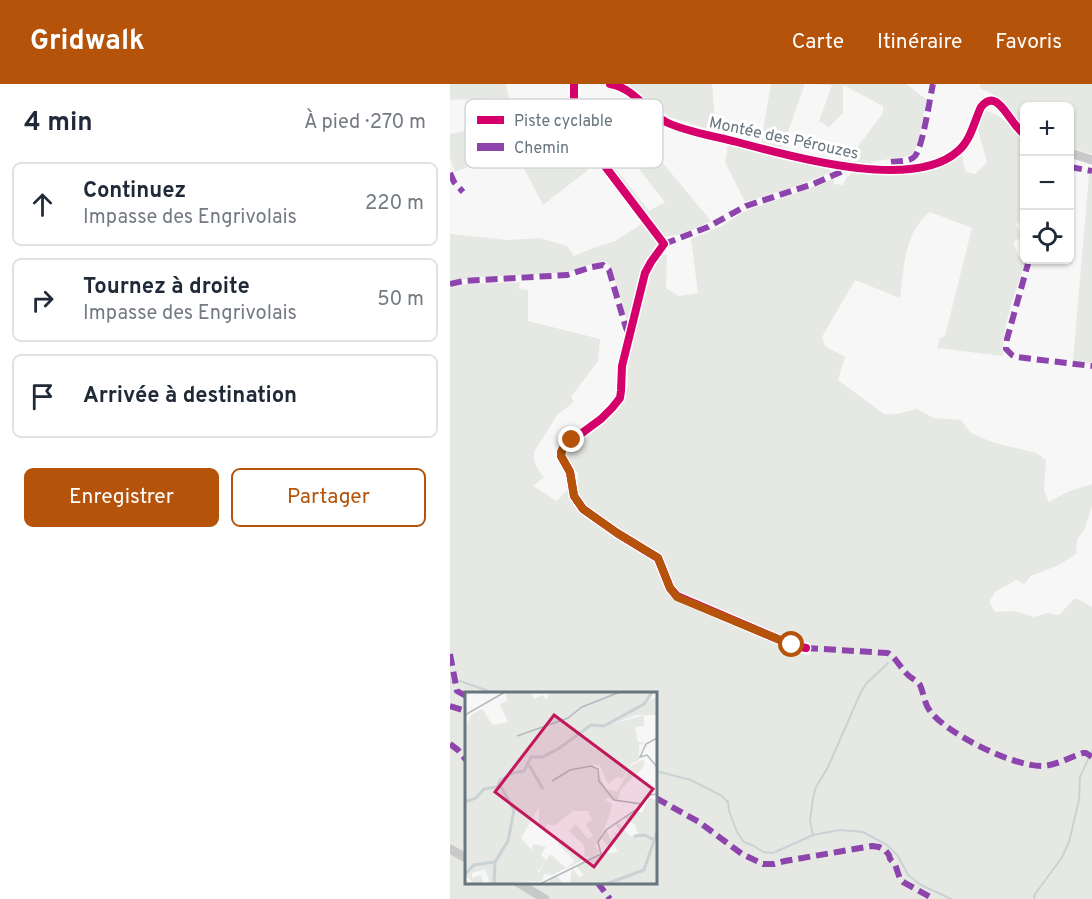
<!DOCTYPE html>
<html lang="fr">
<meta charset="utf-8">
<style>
body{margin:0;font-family:Overpass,sans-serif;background:#f6f6f7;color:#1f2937}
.controls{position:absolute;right:18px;top:18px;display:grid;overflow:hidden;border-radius:9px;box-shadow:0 2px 4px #0004}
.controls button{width:54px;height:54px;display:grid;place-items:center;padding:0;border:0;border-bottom:2px solid #e0e1e3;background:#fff;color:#1f2937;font:30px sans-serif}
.stop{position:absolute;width:18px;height:18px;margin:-14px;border:4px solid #b45309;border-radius:50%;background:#fff}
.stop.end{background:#b45309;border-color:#fff;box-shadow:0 2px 6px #0008}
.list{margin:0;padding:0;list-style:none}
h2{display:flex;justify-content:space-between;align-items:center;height:78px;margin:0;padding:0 24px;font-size:26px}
h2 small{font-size:20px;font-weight:400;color:#747a83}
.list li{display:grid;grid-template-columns:39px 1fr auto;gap:18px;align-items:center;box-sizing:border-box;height:84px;margin:0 12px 12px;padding:0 12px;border:2px solid #e0e1e3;border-radius:9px}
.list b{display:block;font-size:22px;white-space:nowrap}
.list p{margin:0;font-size:20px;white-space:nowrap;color:#747a83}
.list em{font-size:20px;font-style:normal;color:#747a83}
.actions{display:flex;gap:12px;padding:18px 24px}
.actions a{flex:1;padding:14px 0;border:2px solid #b45309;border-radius:9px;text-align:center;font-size:21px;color:#b45309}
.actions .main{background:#b45309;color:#fff}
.icon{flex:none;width:33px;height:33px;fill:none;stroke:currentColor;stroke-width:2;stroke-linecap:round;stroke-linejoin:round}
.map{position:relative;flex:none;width:642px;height:815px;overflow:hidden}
header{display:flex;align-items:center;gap:36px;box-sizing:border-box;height:84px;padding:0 30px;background:#b45309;color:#fff}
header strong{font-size:28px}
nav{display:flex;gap:33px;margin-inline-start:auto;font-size:21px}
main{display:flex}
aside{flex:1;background:#fff}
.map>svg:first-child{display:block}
.green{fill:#e6e8e4;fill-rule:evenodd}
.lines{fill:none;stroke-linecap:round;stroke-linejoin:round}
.stream{stroke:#cad2d5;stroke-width:2}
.minor{stroke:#c8c9ca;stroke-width:9}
.quiet{stroke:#8e44ad;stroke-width:6;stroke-dasharray:12 6;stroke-linecap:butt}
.cycleway-casing{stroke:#fff;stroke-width:11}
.cycleway{stroke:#d6006c;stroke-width:8}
.route{stroke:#b45309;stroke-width:8}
.labels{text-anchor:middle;stroke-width:6;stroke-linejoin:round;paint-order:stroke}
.street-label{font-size:16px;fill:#66757e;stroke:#fff}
.inset-river{fill:none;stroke:#cad2d5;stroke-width:3}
.inset-road{fill:none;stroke:#b4bbc0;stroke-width:1.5}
.view{fill:#c2185b;fill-opacity:0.15;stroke:#c2185b;stroke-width:3}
.inset-edge{fill:none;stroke:#66757e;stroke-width:3}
.key{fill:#fff;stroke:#d1d6d8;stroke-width:1.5}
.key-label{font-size:16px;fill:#66757e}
</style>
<header>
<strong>Gridwalk</strong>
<nav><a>Carte</a><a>Itinéraire</a><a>Favoris</a></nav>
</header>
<main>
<aside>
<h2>4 min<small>À pied · 270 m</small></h2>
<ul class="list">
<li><svg class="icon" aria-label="ahead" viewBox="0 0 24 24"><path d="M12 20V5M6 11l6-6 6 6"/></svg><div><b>Continuez</b><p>Impasse des Engrivolais</p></div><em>220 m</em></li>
<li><svg class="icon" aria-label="right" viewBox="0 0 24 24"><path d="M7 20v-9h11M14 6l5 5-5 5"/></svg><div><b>Tournez à droite</b><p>Impasse des Engrivolais</p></div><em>50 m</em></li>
<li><svg class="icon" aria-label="arrive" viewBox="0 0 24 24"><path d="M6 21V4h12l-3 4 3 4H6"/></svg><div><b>Arrivée à destination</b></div></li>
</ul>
<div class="actions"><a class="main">Enregistrer</a><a>Partager</a></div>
</aside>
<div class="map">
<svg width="642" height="815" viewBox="0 0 642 815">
<rect width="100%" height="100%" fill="#f7f7f7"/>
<!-- green -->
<g class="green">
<polygon points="0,0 56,0 59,14 0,16"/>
<polygon points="180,0 262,0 266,48 220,33 180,3"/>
<polygon points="321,0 355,0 332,64 311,58"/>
<path d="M359,0H456C464,4 468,11 477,15L467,62L462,70L455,73L425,77L420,80L397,77L433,29V22L393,1V29L379,43L369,37L382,1Z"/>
<path d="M529,0H642V70L620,64V22H574V43C560,27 552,12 531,5Z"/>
<path d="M534,27C551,28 562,45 574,57V137L566,140L572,153L563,158L569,172L576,176C568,201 550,247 553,272L487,264L490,254L495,252L522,144L480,128C454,148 454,184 450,214L405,196L372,253L375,262L395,273L388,296L434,330H446L467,325L484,334L511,336L521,349L542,358L586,369L596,376L594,407L599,418L617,408L642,400V422L635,444L627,456L626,470L609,481L581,492L574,500L566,496L545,508L539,518L545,528L564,527L584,533L598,529L609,531L624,515H628L642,523V815H0V204L16,200L70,198L69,205L78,206V237L150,255L148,277L121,313L124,318L107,331L84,368C83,379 87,385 94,393L83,402L107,417L119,404L127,409L128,389L116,376L113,366L166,327L174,316L178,300L177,283L198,190L211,172L217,170L216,204L228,212L248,209L241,155L272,142L290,130L300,125L355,106L384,94V100L393,101L396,94L402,89L453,91L496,80L512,71L515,87L525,90L537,78L528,46ZM330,552L359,559L361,571L334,568ZM16,610H206V798H16Z"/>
<polygon points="110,30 116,51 138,86 93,121 66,69 34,77 5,88 0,74 0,50"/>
<path d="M196,59L261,137C246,144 228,154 212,152L159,82L162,80L199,127L215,118L177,70Z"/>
<polygon points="278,60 379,85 382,88 341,104 295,118 275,78"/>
<polygon points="639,91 642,91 642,279 623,277"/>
<path d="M193,139L210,161L198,174L191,186L180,241H178L161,183L157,178C143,177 130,186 116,188C78,193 38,189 0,198V150L58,156L90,154L117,162L124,172L143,164L165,157Z"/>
</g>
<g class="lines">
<!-- stream -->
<g class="stream">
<polyline points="0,598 10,597 47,610"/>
<polyline points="206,687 241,696 272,712 278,718 279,727 287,748 294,758 304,762 313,768 323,769 363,751 390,746 413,748 437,761 448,772 458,791 471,801 501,815"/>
<polyline points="363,751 360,737 363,714 366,703 378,683 411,608 416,600 438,579"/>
<polyline points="584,815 585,810 611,775 619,758 629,716 630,693 642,667"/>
</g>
<!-- minor -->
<g class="minor">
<polyline points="124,0 124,28 126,39 130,47 142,65 214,160 201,178 195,189 172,282 171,307 170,314 162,324 151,335 117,360 112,366 111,372 120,388 124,412 133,425 167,449 208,474 220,504 227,512 323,553 342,561 356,564"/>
<path d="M160,0C184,4 196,27 216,38C236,48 265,52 287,58C340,72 463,108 508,67C521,56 524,38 531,23C544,7 553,25 561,35C565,41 569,46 574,50"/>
<polyline points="620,69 642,76"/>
<polyline points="0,765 16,774"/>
<polyline points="67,798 95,815"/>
</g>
<!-- quiet -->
<g class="quiet">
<path d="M441,78C448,77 459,78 464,73C472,68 480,13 483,0"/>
<polyline points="620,83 642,87"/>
<polyline points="0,89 4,98 13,108"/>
<polyline points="214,160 258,143 296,122 363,100 400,84"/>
<polyline points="579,176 557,255 556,265 562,271 566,273 642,282"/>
<polyline points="0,200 13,197 117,191 142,183 153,181 159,186 176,244 178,248"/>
<path d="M356,564L438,569C446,574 450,583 456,589C460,594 467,596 470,601C474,610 474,619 480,627C497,650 564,683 593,682C607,681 620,673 633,669H636L642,673"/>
<polyline points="0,570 7,607 16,612"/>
<polyline points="0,622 16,627"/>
<polyline points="0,660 8,666 16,676"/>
<polyline points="206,714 249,738 292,770 313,780 324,780 335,777 422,762 429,763 435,766 439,771 440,775 445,780 450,795 453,798 484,815"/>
<polyline points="147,798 160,815"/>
</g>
<defs>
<g id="cycleway">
<polyline points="124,0 124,28 126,39 130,47 142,65 214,160 201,178 195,189 172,282 171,307 170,314 162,324 151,335 117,360 112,366 111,372 120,388 124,412 133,425 167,449 208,474 220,504 227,512 323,553 342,561 356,564"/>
<path d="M160,0C184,4 196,27 216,38C236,48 265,52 287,58C340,72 463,108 508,67C521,56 524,38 531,23C544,7 553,25 561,35C565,41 569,46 574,50"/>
</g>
</defs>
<!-- cycleway casing -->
<use href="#cycleway" class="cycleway-casing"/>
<!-- cycleway -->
<use href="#cycleway" class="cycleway"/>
</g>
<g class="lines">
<!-- route -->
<polyline class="route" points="122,356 114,362 111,368 111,372 120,388 124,412 133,425 167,449 208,474 220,504 227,513 342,561"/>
</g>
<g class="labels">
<!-- street labels -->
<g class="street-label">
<text transform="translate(334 53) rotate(12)" y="6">Montée des Pérouzes</text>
</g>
</g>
<!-- overview -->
<g transform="translate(15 608)">
<rect width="192" height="192" fill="#f7f7f7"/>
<path d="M41,0H66L69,7L78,3L82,8L83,3L89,0H189L186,7L192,6V20L187,11L192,23H171L148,32L179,23V34L170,35L173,50L180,51L174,53V68L166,72L157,87L152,85L143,92L135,74L128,72L147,108L143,105L140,108L147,112L145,122L132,153H129L135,160L120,166L119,153L104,139L111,132L123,147L128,144L121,132L127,128L123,119H108L89,134L82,132L79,139L74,130V115L56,146L67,158L68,152L81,155L76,162L81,169L73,179V182L85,162L101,176L110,169L93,152L97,147L118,166L116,169L87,183L79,182L77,189L22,192L24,188L20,177L7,181V186L16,183L18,191L10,192L0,183V36L6,23L17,17L28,33L43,30L35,12L42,9ZM176,68L180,69L178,76L156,97L153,108H149L142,97L152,100L166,74ZM184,105L192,109V192H87L83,187L91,183L98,191H105L107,176L114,185L119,183L111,174L127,163L153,160L148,151L142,153L137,147L142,138L145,147L151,145L148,139L153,143L155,140L150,131L152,129L165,144L173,142L170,133L158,125L171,119L177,121Z" fill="#e6e8e4"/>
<path class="inset-river" d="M64,73L78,97M0,110L11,106L19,97L32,95L35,88L48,81L59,79L66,65H77L93,57L126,33L139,34L179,12L187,0M169,144L180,143L189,148M0,182L9,173L29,170M29,192L30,170L43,149L49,118L35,93M141,192L179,178L192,140"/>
<path class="inset-road" d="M0,23L40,0M52,44L103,26L117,15L155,0M192,46L181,52L175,65L182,63L192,75M87,89L105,78L126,74L133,77L134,89L149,108L177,112M75,192L136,162L133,150L141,138L172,117L185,103L192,102"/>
<path class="view" d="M89,23L188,97L129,175L30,100Z"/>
<rect width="192" height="192" class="inset-edge"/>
</g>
<!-- legend -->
<rect x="15" y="15" width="198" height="69" rx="9" class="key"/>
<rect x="27" y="32" width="27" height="8" fill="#d6006c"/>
<rect x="27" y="59" width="27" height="8" fill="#8e44ad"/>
<g class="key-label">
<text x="64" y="42">Piste cyclable</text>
<text x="64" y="69">Chemin</text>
</g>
</svg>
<div class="controls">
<button>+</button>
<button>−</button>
<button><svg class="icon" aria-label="locate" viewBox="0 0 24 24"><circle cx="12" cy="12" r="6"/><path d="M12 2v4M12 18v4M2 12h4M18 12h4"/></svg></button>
</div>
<div class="stop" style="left:342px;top:561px"></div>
<div class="stop end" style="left:122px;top:356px"></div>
</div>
</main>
